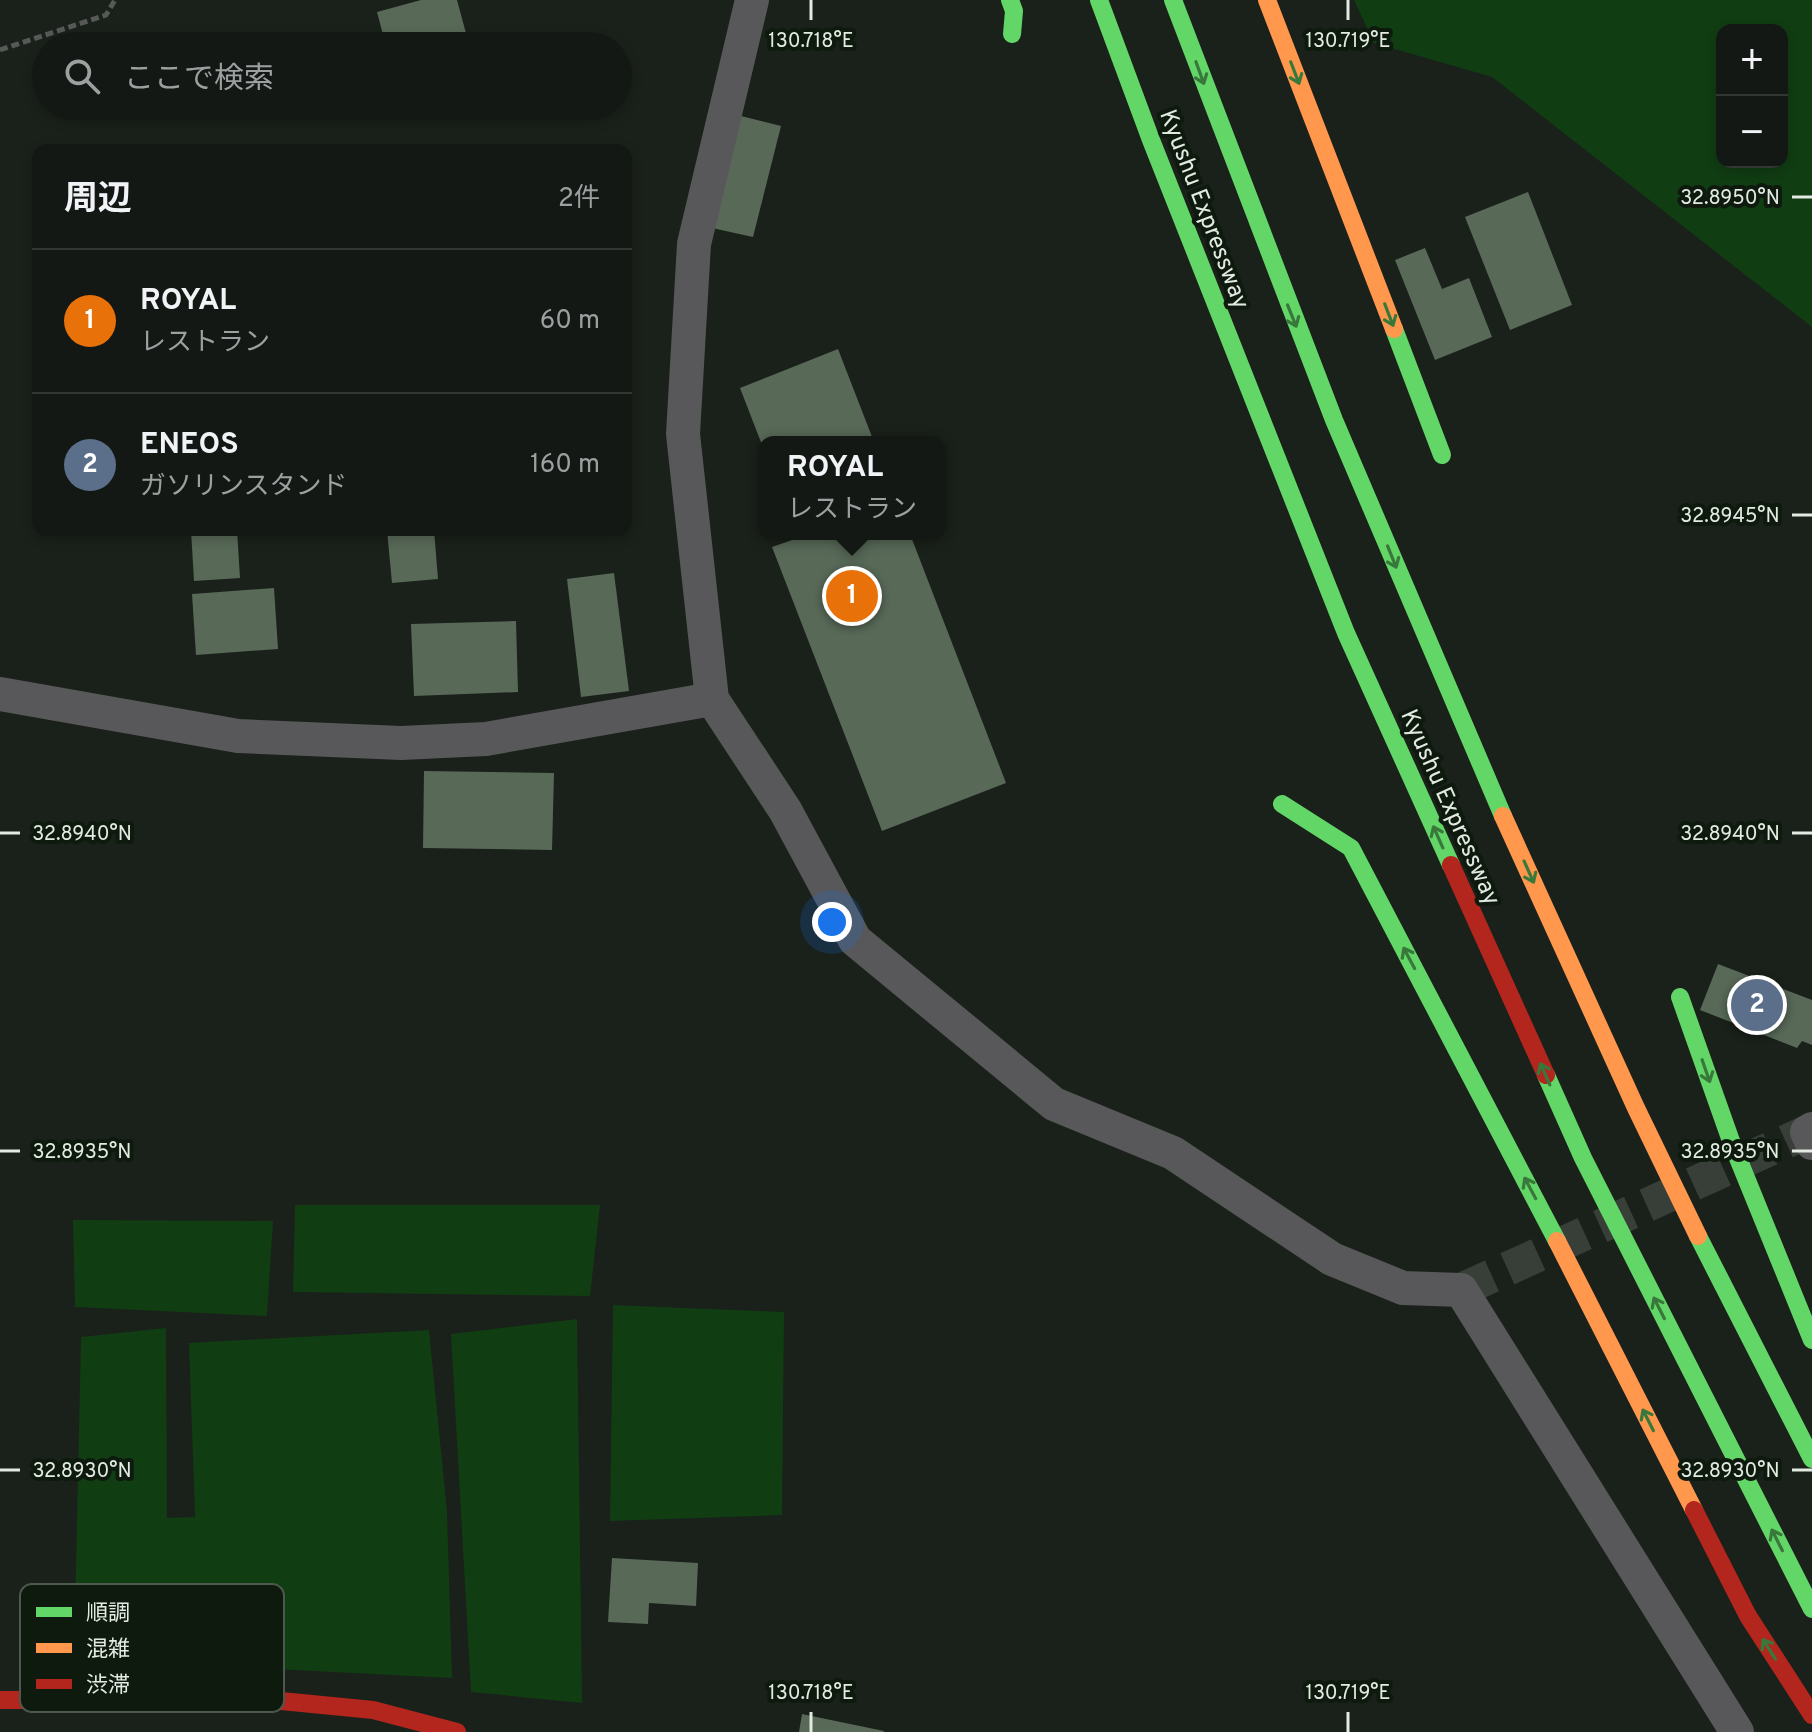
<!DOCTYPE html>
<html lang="ja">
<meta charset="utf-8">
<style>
body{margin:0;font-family:Overpass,"Noto Sans JP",sans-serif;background:#212522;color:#f1f3f6}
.controls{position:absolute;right:24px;top:24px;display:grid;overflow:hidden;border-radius:16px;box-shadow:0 4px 12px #0003}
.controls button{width:72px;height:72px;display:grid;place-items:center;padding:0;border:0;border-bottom:2px solid #333734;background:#141814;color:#f1f3f6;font:40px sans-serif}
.you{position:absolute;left:832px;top:922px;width:28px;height:28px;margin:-20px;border:6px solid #fff;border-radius:50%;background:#1a73e8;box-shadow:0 0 0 12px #1a73e833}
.badge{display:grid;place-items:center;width:52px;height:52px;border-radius:50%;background:#8c9099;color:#fff;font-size:26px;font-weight:700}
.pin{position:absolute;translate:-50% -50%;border:4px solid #fff;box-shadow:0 2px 8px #0006}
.popup{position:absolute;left:758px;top:436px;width:188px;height:104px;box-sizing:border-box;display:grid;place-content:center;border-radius:16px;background:#141814;filter:drop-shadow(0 2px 6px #0005);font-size:26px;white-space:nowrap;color:#9da0a0}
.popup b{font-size:30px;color:#f1f3f6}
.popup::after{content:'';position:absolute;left:50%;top:100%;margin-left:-16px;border:16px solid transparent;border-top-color:#141814}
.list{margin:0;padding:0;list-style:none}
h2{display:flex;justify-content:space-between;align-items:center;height:104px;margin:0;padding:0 32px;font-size:34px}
h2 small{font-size:26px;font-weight:400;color:#9da0a0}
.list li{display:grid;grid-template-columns:52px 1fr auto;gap:24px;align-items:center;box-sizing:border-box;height:144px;padding:0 32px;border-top:2px solid #333734}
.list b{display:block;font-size:30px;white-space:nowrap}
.list p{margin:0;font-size:26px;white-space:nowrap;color:#9da0a0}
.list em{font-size:26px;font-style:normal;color:#9da0a0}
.icon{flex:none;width:44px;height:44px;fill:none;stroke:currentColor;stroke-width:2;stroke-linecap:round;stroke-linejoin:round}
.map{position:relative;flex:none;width:1812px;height:1732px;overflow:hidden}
.search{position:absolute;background:#141814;box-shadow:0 4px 12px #0003;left:32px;top:32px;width:600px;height:88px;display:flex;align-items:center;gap:20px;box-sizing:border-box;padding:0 28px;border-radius:44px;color:#9da0a0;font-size:30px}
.panel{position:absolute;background:#141814;box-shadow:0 4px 12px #0003;left:32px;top:144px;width:600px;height:392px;border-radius:16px}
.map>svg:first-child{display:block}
.green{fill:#113d13;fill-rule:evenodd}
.building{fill:#586958}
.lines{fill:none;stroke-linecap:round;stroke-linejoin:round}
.street-tunnel{stroke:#383e38;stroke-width:34;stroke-dasharray:34 17;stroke-linecap:butt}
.path{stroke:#575958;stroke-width:5;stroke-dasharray:8 4;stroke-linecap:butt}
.street{stroke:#585759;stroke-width:34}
.fast{stroke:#63d668;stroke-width:18}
.slow{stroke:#ff974d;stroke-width:18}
.jam{stroke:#b3261e;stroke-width:18}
.oneway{stroke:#38783b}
.ticks{fill:none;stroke:#e2eae2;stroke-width:3}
.labels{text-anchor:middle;stroke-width:8;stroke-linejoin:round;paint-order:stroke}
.street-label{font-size:24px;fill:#e2eae2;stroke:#0e1a0e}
.key{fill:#0e1a0e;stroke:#4e584e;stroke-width:2}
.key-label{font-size:22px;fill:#e2eae2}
.ticks-label{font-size:20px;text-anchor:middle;fill:#e2eae2;stroke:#0e1a0e;stroke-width:8;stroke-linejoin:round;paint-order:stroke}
</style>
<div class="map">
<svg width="1812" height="1732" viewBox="0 0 1812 1732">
<rect width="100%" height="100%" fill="#1a201a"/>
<!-- green -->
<g class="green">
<path d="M1354,0H1812V327L1492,77L1374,43ZM1722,30H1782V162H1722Z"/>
<polygon points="295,1205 600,1205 590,1296 293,1292"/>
<polygon points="73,1220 273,1221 267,1316 75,1307"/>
<polygon points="613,1305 784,1312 782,1515 610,1521"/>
<polygon points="577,1319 582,1703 471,1692 451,1334"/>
<polygon points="166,1328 167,1518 195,1517 189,1343 429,1330 447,1511 452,1678 74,1659 81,1337"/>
</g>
<!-- building -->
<g class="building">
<polygon points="421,0 457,0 467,37 434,46 386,46 377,12"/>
<polygon points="737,115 781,126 753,237 712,228"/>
<polygon points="1528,192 1572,305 1510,330 1465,217"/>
<polygon points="1425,248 1442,289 1469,278 1492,337 1435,360 1395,260"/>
<polygon points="838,349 874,442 764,442 764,450 740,388"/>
<polygon points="191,530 237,530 240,578 194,581"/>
<polygon points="387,530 434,530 438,579 392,583"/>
<polygon points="796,534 910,534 1006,783 882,831 772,547 798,538"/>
<polygon points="614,573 629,691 581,697 567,579"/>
<polygon points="274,588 278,649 196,655 192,594"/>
<polygon points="516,621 518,692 414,696 411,624"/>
<polygon points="424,771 554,773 552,850 423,848"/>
<polygon points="1718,964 1812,1000 1812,1045 1802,1041 1797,1048 1700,1010"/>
<polygon points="612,1558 698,1563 696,1606 649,1603 648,1624 608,1622"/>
<polygon points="802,1714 884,1731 884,1732 799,1732"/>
</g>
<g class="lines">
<!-- street-tunnel -->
<polyline class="street-tunnel" points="1461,1290 1807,1132"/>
<!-- path -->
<polyline class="path" points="0,50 106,15 115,0"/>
<!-- street -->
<g class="street">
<polyline points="752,0 694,244 683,434 712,699 785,810 855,940 1054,1104 1173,1153 1332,1259 1403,1288 1461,1290 1737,1732"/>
<polyline points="0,694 238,736 401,743 486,739 712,699"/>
<polyline points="1812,1129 1807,1132 1812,1143"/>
</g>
<!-- fast -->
<g class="fast">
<polyline points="1010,0 1014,11 1012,34"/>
<polyline points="1099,0 1151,140 1346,633 1451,865"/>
<polyline points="1173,0 1334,420 1503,816"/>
<polyline points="1394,329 1442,455"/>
<polyline points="1282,804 1351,848 1557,1241"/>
<polyline points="1680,997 1731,1141 1812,1340"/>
<polyline points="1546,1075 1583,1158 1812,1609"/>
<polyline points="1698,1236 1812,1459"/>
</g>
<!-- slow -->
<g class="slow">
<polyline points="1267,0 1394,329"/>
<polyline points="1503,816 1636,1108 1698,1236"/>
<polyline points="1557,1241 1694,1510"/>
</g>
<!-- jam -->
<g class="jam">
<polyline points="1451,865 1546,1075"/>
<polyline points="1694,1510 1748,1616 1812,1715"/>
<polyline points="0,1700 271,1700 373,1710 457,1732"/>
</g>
</g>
<!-- one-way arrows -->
<defs><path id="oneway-shaft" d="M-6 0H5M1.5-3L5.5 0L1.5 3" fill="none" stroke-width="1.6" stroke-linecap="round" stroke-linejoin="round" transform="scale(2)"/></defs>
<g class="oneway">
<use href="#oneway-shaft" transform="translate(1200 73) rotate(70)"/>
<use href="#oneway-shaft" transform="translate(1295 73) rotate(69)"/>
<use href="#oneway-shaft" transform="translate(1389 315) rotate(69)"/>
<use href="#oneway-shaft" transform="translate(1292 316) rotate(68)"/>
<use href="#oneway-shaft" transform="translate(1392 557) rotate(68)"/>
<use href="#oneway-shaft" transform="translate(1438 837) rotate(-114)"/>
<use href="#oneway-shaft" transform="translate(1529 872) rotate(66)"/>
<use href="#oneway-shaft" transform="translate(1409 958) rotate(-118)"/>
<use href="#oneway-shaft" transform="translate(1706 1071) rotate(71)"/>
<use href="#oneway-shaft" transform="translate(1545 1074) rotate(-114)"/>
<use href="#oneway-shaft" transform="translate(1530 1188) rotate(-118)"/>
<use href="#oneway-shaft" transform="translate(1659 1308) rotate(-117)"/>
<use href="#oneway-shaft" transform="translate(1648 1420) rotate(-117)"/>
<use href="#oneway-shaft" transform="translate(1777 1540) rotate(-117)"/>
<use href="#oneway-shaft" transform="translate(1769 1649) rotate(-123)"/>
</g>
<!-- ticks -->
<path class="ticks" d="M811,0V20M1348,0V20M1792,197H1812M1792,515H1812M0,833H20M1792,833H1812M0,1151H20M1792,1151H1812M0,1470H20M1792,1470H1812M811,1712V1732M1348,1712V1732"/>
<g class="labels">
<!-- street labels -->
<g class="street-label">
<text transform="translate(1205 209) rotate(69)" y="8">Kyushu Expressway</text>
<text transform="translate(1451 807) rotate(66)" y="8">Kyushu Expressway</text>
</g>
</g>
<!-- legend -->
<rect x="20" y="1584" width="264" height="128" rx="12" class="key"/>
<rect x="36" y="1607" width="36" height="10" fill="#63d668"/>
<rect x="36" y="1643" width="36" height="10" fill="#ff974d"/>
<rect x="36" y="1679" width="36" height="10" fill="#b3261e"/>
<g class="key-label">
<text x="86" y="1620">順調</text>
<text x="86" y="1656">混雑</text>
<text x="86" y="1692">渋滞</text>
</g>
<g class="ticks-label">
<text x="811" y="47">130.718°E</text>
<text x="1348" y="47">130.719°E</text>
<text x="1730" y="204">32.8950°N</text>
<text x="1730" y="522">32.8945°N</text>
<text x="82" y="840">32.8940°N</text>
<text x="1730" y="840">32.8940°N</text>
<text x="82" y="1158">32.8935°N</text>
<text x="1730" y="1158">32.8935°N</text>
<text x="82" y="1477">32.8930°N</text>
<text x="1730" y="1477">32.8930°N</text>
<text x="811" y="1699">130.718°E</text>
<text x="1348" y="1699">130.719°E</text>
</g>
</svg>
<div class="controls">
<button>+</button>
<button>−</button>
</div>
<div class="you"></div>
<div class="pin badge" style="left:852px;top:596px;background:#e8710a">1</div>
<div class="popup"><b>ROYAL</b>レストラン</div>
<div class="pin badge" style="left:1757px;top:1005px;background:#5c6f8a">2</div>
<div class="search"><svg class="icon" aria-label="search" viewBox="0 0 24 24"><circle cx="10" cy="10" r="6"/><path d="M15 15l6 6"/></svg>ここで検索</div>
<section class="panel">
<h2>周辺<small>2件</small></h2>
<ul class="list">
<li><span class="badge" style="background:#e8710a">1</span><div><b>ROYAL</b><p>レストラン</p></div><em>60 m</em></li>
<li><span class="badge" style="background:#5c6f8a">2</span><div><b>ENEOS</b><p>ガソリンスタンド</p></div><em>160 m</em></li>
</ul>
</section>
</div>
